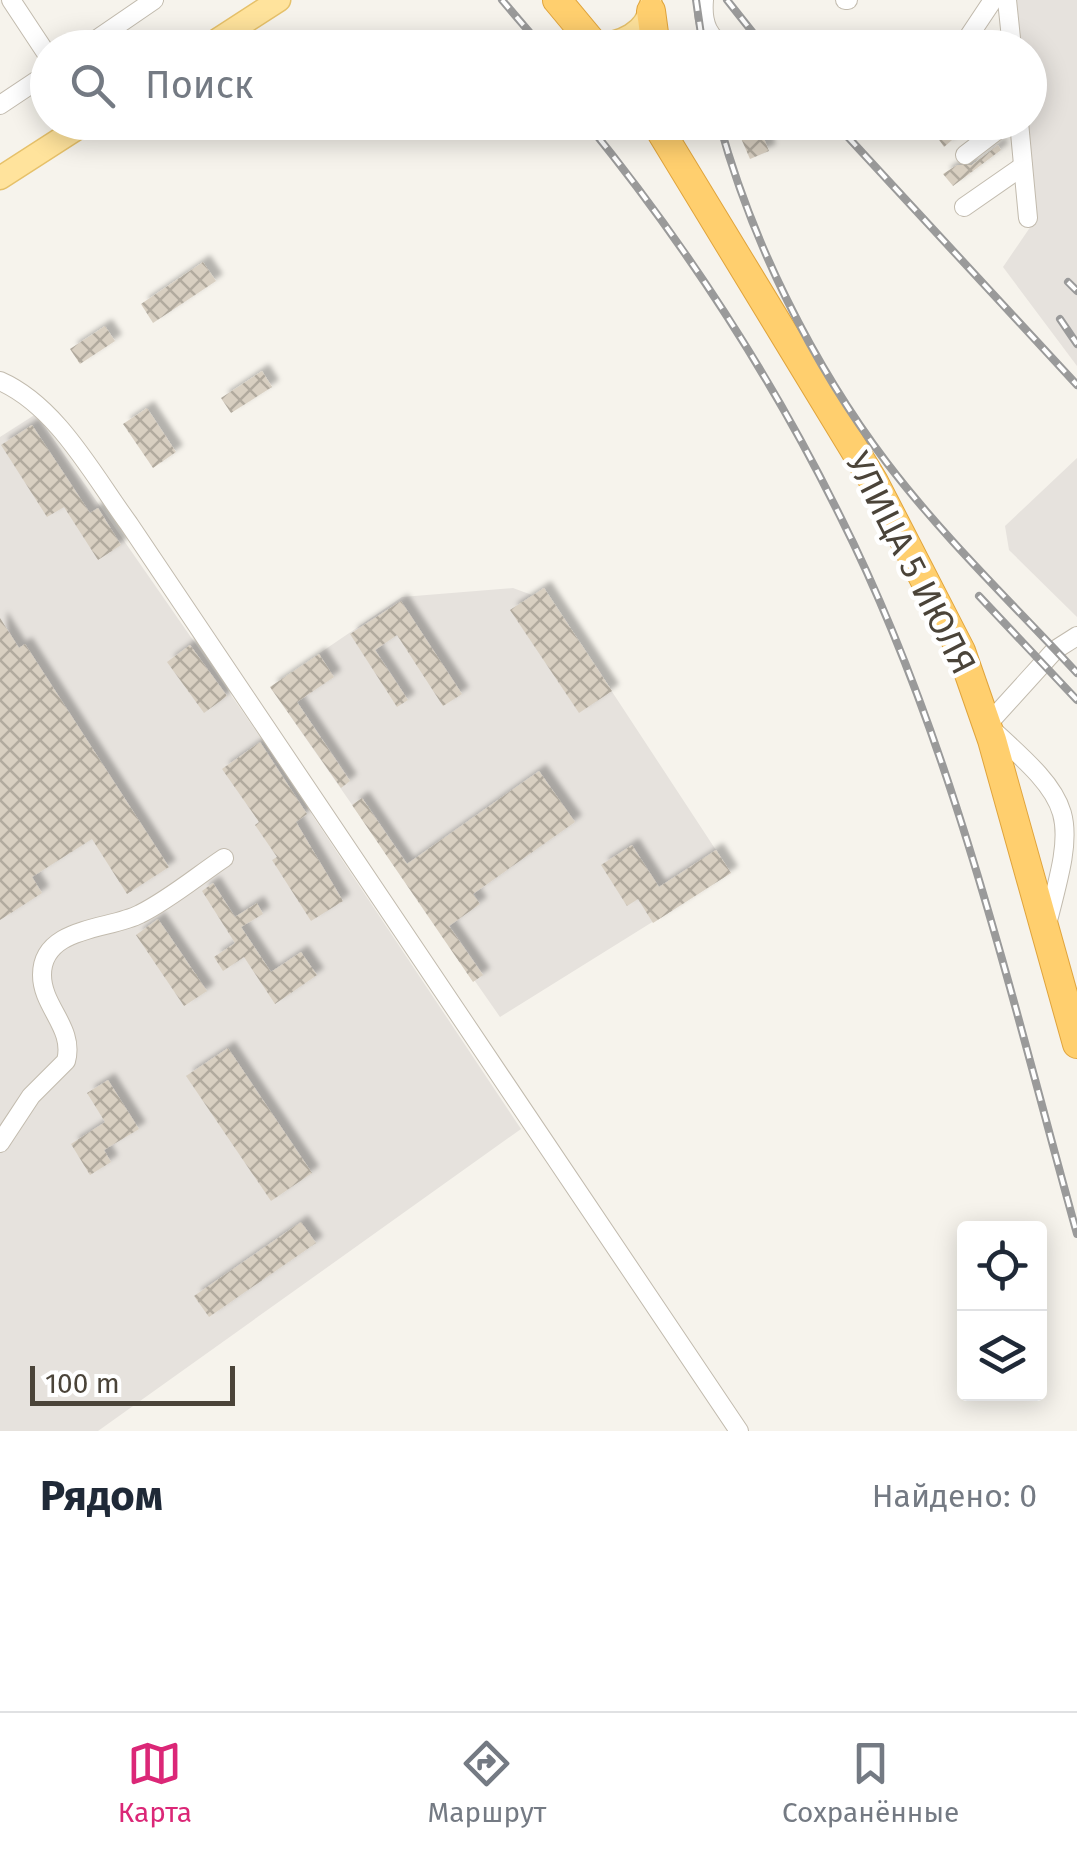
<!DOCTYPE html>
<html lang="ru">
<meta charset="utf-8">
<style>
body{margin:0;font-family:"Fira Sans",sans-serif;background:#f2f2f3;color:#1f2937}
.controls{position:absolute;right:30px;bottom:30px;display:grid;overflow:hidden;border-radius:10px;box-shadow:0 5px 25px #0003}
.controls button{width:90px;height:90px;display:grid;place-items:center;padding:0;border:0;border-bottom:2px solid #e0e1e3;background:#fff;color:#1f2937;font:50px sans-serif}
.scale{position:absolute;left:30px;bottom:25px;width:205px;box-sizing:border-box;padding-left:10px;border:5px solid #4b4439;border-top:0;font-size:28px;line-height:35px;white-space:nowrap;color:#4b4439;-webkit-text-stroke:8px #fff;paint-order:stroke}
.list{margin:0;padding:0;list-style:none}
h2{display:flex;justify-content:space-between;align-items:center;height:130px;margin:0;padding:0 40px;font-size:42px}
h2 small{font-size:32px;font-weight:400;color:#747a83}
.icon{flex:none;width:55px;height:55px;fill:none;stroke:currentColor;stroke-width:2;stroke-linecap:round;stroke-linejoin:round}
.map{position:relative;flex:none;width:1077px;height:1431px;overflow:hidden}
.search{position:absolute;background:#fff;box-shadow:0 5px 25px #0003;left:30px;right:30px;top:30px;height:110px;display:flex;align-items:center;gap:25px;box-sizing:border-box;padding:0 35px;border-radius:55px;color:#747a83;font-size:38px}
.sheet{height:280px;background:#fff}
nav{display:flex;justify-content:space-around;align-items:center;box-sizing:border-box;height:140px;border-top:2px solid #e0e1e3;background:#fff;font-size:28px;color:#747a83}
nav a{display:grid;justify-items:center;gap:5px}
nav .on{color:#db2777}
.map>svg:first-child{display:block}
.industrial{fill:#e6e2dd}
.building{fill:url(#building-cross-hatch);filter:url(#shadow)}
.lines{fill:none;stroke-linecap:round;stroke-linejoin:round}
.minor-casing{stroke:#c2bbae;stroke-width:20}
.major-casing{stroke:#e6c16a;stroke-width:25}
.highway-casing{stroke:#e0a43c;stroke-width:30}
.minor{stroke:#fff;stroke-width:18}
.major{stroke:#ffe39c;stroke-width:22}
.highway{stroke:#ffcf6e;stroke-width:28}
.rail-casing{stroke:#9a9a9a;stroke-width:8}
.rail{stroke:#fff;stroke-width:4;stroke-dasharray:11;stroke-linecap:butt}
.labels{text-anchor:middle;stroke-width:9;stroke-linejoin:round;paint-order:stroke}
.street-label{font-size:35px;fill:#4b4439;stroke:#fff}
</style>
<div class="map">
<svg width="1077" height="1431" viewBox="0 0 1077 1431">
<defs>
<pattern id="building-cross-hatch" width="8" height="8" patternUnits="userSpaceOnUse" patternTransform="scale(2.5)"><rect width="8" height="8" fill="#d8cfc1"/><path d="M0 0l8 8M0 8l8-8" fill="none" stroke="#b1aa9e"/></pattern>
<filter id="shadow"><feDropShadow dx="7" dy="-7" stdDeviation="2.5" flood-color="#0004"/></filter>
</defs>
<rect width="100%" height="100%" fill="#f6f3ec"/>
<!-- industrial -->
<g class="industrial">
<polygon points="1016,0 1077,0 1077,366 1003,267 1035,220 1027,123 1030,48 1020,47"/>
<polygon points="36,414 263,741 521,1129 98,1431 0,1431 0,437"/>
<polygon points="1077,458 1077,617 1009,550 1005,526"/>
<polygon points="513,588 532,595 544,588 731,873 500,1017 270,687 402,597"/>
</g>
<!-- building -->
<g class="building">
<polygon points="734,122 757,122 769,151 750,159"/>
<polygon points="944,122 973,122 944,147 933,131"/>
<polygon points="998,145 1001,150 953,186 943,174 957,165 972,165"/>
<polygon points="203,262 216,281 153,323 141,304"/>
<polygon points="105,326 115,341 80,364 70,349"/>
<polygon points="262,371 272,387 231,413 221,398"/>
<polygon points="147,408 176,452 153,468 123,424"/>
<polygon points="32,425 90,513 98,508 121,545 98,560 64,507 47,517 1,445"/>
<polygon points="544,588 612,691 579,713 510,610"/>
<polygon points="401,601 462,694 443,706 397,635 375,650 408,700 397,707 350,634"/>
<polygon points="0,618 19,648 25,644 169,867 127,894 92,839 32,877 42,893 0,920"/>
<polygon points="190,645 227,696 204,713 167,662"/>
<polygon points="319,654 334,677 297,702 350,781 341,788 270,687"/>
<polygon points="260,742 307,814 296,822 343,901 311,921 272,860 277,857 255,825 259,822 222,769"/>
<polygon points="539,771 575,822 473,894 480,904 449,926 483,975 473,982 352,805 362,798 407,864"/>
<polygon points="632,845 659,887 716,850 731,873 653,923 638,899 627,906 601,865"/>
<polygon points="213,883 235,917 257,903 263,914 241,927 271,972 301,952 317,975 275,1004 244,957 223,971 214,957 235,943 202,891"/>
<polygon points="158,919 207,991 184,1006 136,935"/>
<polygon points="228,1048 312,1173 271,1201 186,1076"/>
<polygon points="108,1080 139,1129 104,1150 111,1162 90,1175 71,1144 105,1122 87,1093"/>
<polygon points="301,1222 316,1243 209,1317 194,1296"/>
</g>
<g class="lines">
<defs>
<g id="minor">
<polyline points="11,0 48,56"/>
<path d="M704,0C702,23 708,39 729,48"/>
<polyline points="845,0 848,0"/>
<polyline points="1007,0 1012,48"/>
<polyline points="965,42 993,0"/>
<polyline points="84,48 154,0"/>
<polyline points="0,105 48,73"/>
<polyline points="1019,122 1028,218"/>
<polyline points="965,155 1008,122"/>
<polyline points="964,207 1023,166"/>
<path d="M0,381C57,406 93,475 129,524L739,1431"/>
<path d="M1046,928C1077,811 1077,806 987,725L1055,650L1077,636"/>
<path d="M0,1143L31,1096L66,1061C75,1028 42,1007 42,975C42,926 110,930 140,914C170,899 197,876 224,858"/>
</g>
<g id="major">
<path d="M595,45C620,44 648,33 651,5"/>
<polyline points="205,48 279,0"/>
<polyline points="0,178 87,122"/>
</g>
<g id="highway">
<polyline points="557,0 597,48"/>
<polyline points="651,11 656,48"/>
<polyline points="655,122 874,482 961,651 992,740 1077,1044"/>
</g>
</defs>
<!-- minor casing -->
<use href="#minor" class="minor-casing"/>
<!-- major casing -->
<use href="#major" class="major-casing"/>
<!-- highway casing -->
<use href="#highway" class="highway-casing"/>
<!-- minor -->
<use href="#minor" class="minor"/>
<!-- major -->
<use href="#major" class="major"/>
<!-- highway -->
<use href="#highway" class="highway"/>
<defs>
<g id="rail">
<polyline points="502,0 543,48"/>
<polyline points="696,0 703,48"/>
<polyline points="727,0 765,48"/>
<path d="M586,122C686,245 770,374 840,516C953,741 1010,993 1077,1234"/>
<path d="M719,122C752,242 812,364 887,463C944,538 1013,604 1077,673"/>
<polyline points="834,122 1077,385"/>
<polyline points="1068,282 1077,291"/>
<polyline points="1060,319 1077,344"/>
<polyline points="979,596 1077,700"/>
</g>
</defs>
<!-- rail casing -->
<use href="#rail" class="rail-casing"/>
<!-- rail -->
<use href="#rail" class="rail"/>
</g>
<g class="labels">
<!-- street labels -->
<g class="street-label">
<text transform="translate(911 563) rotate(63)" y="12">УЛИЦА 5 ИЮЛЯ</text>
</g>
</g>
</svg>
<div class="controls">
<button><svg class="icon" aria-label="locate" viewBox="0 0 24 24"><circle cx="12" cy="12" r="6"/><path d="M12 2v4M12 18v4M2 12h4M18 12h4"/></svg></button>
<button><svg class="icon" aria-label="layers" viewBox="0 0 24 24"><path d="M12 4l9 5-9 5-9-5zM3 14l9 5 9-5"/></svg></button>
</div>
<div class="scale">100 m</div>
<div class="search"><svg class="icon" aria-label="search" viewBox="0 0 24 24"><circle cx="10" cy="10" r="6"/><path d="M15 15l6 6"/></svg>Поиск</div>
</div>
<section class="sheet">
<h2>Рядом<small>Найдено: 0</small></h2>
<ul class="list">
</ul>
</section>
<nav>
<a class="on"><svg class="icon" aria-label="map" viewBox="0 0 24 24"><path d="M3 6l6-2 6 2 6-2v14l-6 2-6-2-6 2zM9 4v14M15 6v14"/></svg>Карта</a>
<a><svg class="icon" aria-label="directions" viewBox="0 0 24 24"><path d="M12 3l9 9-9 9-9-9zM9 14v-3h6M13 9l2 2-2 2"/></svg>Маршрут</a>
<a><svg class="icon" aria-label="saved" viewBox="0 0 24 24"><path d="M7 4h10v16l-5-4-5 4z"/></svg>Сохранённые</a>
</nav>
